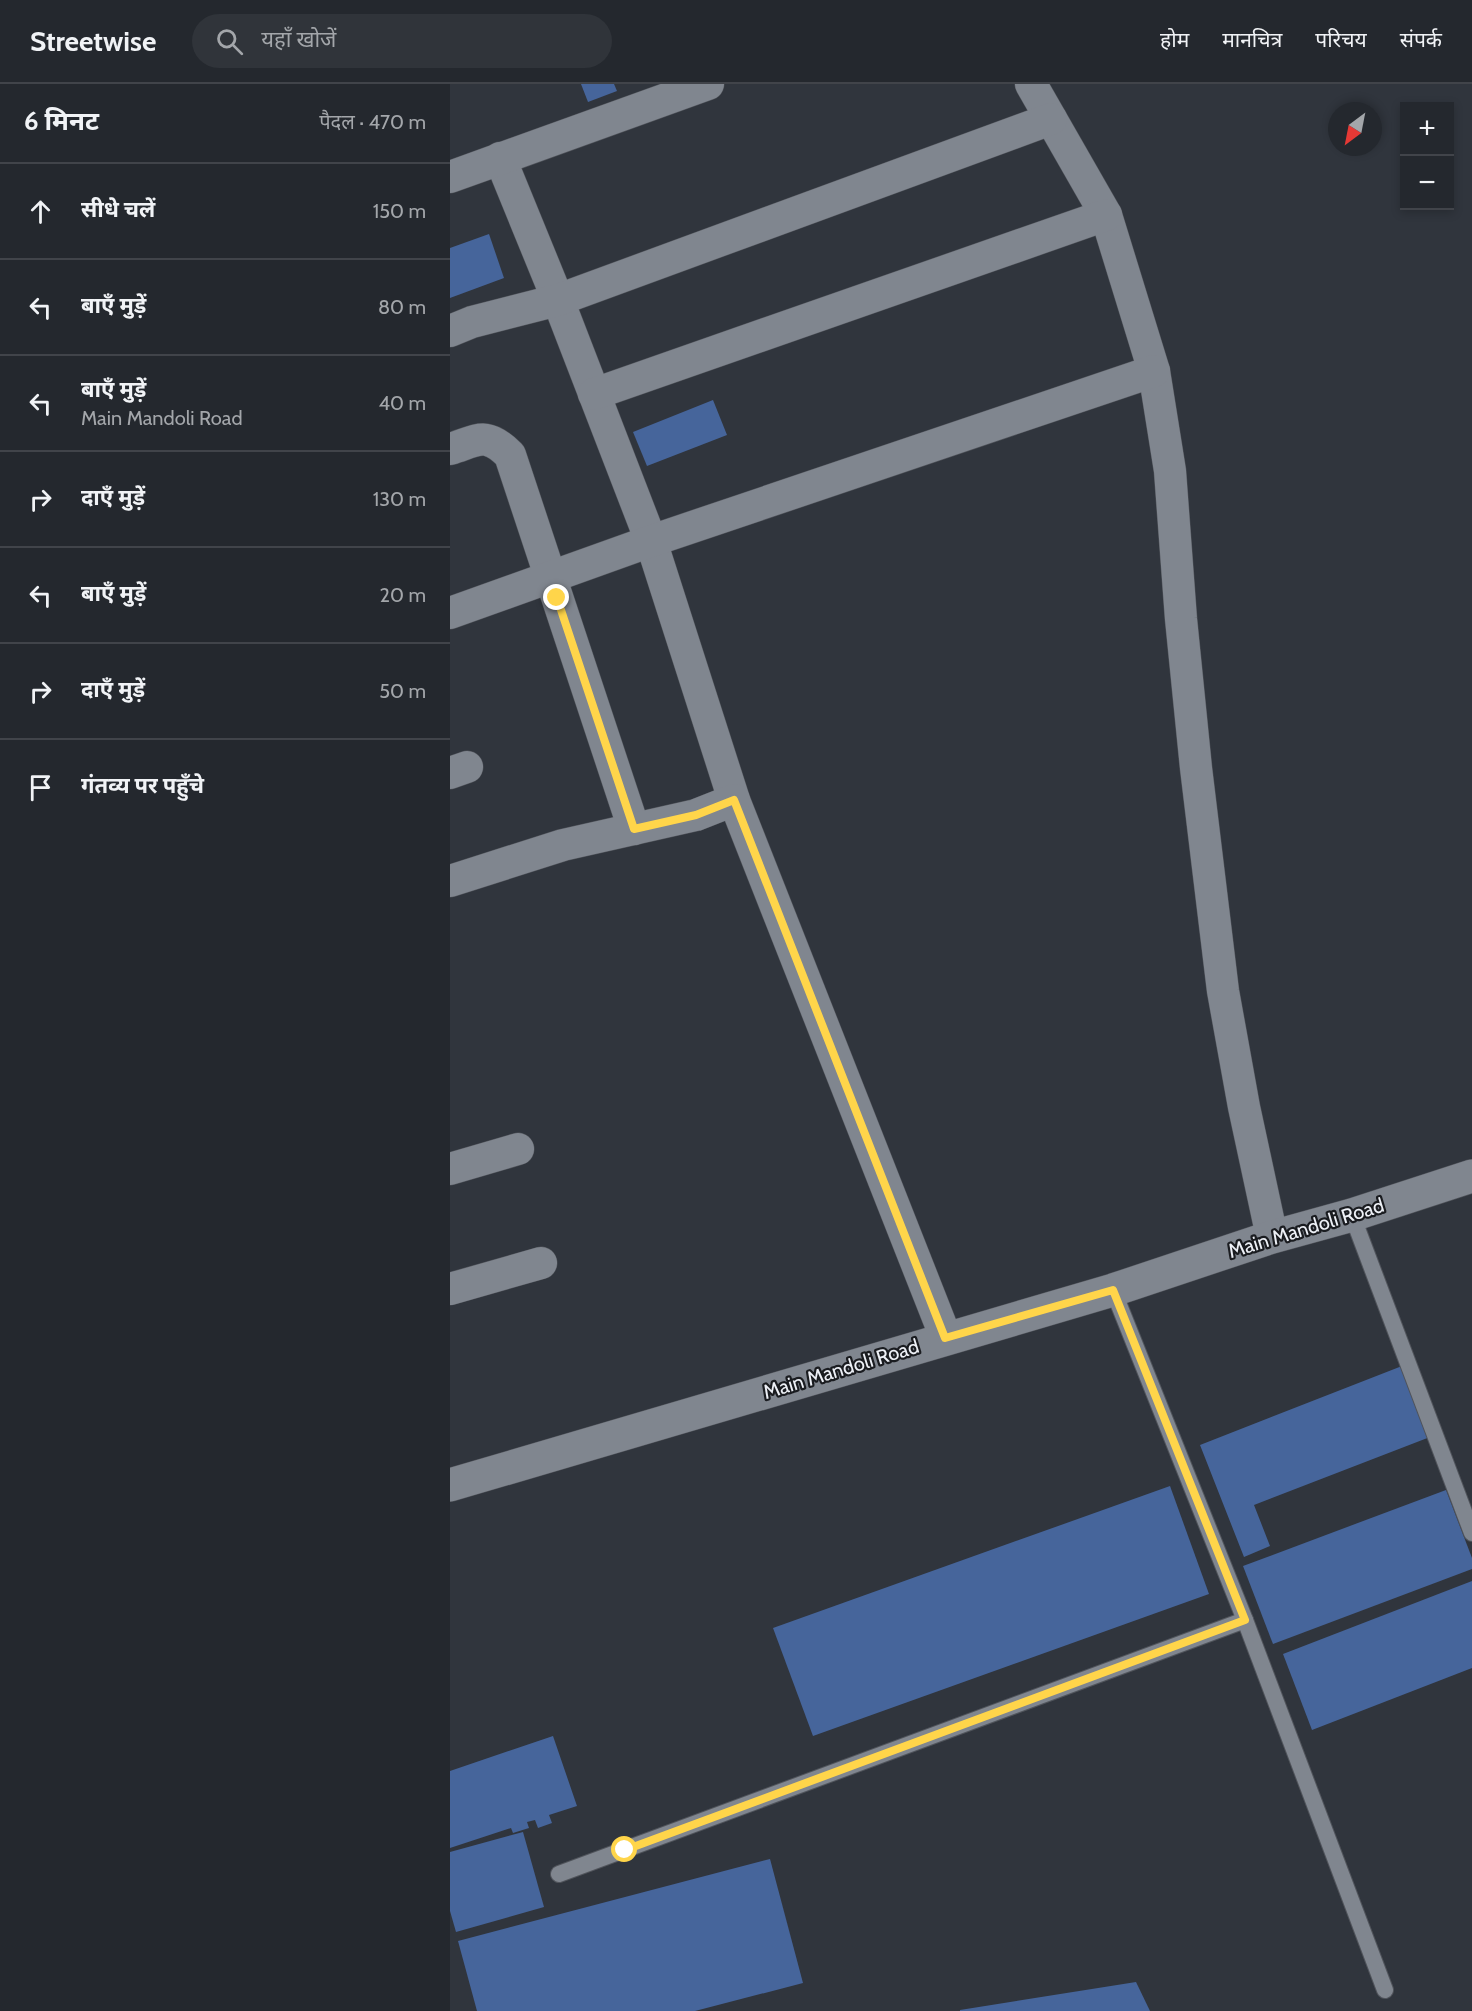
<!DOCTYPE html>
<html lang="hi">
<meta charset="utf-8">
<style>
body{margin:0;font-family:Cabin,"Noto Sans Devanagari",sans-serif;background:#30343a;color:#f1f3f6}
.controls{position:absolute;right:18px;top:18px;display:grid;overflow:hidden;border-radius:0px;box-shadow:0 3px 9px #0003}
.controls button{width:54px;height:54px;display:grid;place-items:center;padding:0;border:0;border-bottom:2px solid #41444a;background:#24282e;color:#f1f3f6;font:30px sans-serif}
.compass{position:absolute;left:878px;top:18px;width:54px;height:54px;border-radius:50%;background:#24282e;box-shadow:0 3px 9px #0003;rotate:212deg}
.stop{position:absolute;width:18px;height:18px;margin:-14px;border:4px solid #ffd54a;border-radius:50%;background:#fff}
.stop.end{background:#ffd54a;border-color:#fff;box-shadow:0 2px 6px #0008}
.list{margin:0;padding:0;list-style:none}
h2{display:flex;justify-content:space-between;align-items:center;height:78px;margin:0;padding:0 24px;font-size:26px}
h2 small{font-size:20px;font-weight:400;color:#a3a6aa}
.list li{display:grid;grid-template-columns:39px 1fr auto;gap:18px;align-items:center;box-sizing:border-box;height:96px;padding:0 24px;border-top:2px solid #41444a}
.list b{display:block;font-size:22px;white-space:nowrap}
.list p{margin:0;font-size:20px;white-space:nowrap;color:#a3a6aa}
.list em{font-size:20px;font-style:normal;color:#a3a6aa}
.icon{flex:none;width:33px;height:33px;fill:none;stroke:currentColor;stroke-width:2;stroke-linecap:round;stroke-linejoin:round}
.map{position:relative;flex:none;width:1022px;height:1927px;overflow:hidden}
header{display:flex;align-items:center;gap:36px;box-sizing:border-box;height:84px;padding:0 30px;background:#24282e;border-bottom:2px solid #41444a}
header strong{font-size:28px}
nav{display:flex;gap:33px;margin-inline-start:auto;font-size:21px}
.search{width:420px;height:54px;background:#30343a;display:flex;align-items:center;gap:15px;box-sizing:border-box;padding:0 21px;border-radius:33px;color:#a3a6aa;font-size:22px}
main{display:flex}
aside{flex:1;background:#24282e}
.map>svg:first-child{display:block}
.building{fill:#46659b}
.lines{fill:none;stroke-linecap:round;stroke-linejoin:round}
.service-casing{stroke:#50545b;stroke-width:18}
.minor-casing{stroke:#50545b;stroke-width:33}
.tertiary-casing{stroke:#50545b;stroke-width:34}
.service{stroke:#80868f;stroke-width:16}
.minor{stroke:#80868f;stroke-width:32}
.tertiary{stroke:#80868f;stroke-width:33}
.route{stroke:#ffd54a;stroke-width:8}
.labels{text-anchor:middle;stroke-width:4.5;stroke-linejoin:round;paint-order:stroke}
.street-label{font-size:20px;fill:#eef1f7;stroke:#1a1c20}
</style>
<header>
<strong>Streetwise</strong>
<div class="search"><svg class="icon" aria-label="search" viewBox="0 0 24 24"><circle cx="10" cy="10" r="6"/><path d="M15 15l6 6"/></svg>यहाँ खोजें</div>
<nav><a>होम</a><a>मानचित्र</a><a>परिचय</a><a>संपर्क</a></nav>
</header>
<main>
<aside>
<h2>6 मिनट<small>पैदल · 470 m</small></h2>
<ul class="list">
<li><svg class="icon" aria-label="ahead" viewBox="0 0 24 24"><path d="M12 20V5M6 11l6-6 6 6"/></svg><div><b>सीधे चलें</b></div><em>150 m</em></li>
<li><svg class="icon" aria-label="left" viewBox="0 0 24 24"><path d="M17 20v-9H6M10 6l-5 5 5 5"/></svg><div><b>बाएँ मुड़ें</b></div><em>80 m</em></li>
<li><svg class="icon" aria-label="left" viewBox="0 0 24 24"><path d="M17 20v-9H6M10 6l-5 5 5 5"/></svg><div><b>बाएँ मुड़ें</b><p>Main Mandoli Road</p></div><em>40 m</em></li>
<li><svg class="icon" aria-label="right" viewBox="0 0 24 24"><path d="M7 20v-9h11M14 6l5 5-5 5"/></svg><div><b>दाएँ मुड़ें</b></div><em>130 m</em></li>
<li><svg class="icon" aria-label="left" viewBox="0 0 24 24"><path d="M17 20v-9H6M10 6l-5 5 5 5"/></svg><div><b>बाएँ मुड़ें</b></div><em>20 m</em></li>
<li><svg class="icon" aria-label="right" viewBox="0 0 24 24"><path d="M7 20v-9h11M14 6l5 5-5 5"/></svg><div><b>दाएँ मुड़ें</b></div><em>50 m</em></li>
<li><svg class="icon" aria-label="arrive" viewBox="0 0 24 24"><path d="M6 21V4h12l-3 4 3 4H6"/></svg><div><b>गंतव्य पर पहुँचे</b></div></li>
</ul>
</aside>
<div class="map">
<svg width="1022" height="1927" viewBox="0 0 1022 1927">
<rect width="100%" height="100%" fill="#30353d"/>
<!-- building -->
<g class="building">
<polygon points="131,0 164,0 167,7 138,18"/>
<polygon points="39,150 54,194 0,214 0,164"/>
<polygon points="263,316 277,351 197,382 183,348"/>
<polygon points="952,1282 980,1353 804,1421 820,1462 794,1473 750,1361"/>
<polygon points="720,1402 759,1510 363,1652 323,1544"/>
<polygon points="996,1406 1022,1474 1022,1485 823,1560 793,1482"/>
<polygon points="1022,1497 1022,1584 862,1646 833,1570"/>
<polygon points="103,1652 127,1722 99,1731 102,1739 88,1744 85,1736 77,1738 79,1744 63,1749 61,1744 0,1764 0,1687"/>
<polygon points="73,1748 94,1823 6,1848 0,1827 0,1768"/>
<polygon points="320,1775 353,1899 245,1927 27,1927 8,1857"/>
<polygon points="686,1898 700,1927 510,1927 510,1926"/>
</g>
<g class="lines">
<defs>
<g id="service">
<polyline points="902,1131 1022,1449"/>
<polyline points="663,1206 795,1536 935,1906"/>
<polyline points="109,1790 795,1536"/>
</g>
<g id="minor">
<polyline points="581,0 656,131 704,287 720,387 731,535 746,684 773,907 794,1023 822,1153"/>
<polyline points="50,74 108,216 201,457 284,716 496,1254"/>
<polyline points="0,93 258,0"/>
<polyline points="0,247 22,238 108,216 601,35"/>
<polyline points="144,310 656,131"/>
<path d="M0,365C29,356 36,347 60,371L184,745"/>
<polyline points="0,529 201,457 704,287"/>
<polyline points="0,689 17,683"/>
<polyline points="0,797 113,761 246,731 284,716"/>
<polyline points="0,1085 68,1065"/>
<polyline points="0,1205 91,1179"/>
</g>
<polyline id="tertiary" points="0,1401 663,1206 822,1153 902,1131 1022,1092"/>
</defs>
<!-- service casing -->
<use href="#service" class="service-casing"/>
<!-- minor casing -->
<use href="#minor" class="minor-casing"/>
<!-- tertiary casing -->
<use href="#tertiary" class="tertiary-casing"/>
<!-- service -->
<use href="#service" class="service"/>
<!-- minor -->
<use href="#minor" class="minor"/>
<!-- tertiary -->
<use href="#tertiary" class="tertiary"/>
</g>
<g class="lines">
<!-- route -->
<polyline class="route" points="107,514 184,745 246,731 284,716 495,1254 663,1206 795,1536 175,1766"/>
</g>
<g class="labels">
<!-- street labels -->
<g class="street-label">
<text transform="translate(856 1144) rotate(-17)" y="7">Main Mandoli Road</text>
<text transform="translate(391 1285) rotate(-17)" y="7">Main Mandoli Road</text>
</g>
</g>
</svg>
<div class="controls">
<button>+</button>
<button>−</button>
</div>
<svg class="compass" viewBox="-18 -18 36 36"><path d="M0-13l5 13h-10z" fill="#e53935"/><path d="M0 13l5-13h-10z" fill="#a3a6aa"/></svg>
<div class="stop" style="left:175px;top:1766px"></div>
<div class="stop end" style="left:107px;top:514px"></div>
</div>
</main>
